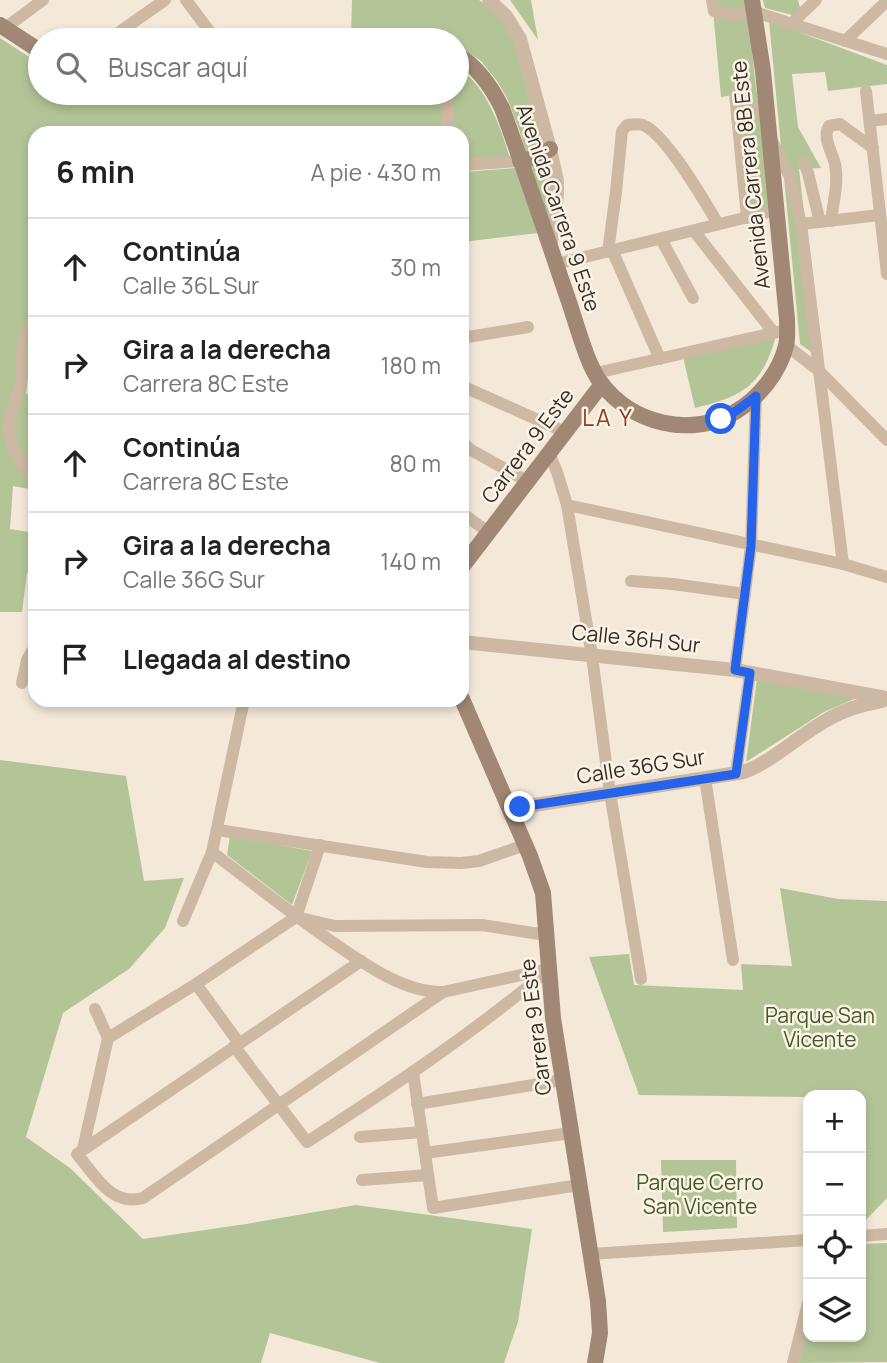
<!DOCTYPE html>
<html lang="es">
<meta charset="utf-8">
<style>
body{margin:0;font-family:Manrope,sans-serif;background:#f6f6f6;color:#222}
.controls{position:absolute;right:21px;bottom:21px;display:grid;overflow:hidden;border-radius:14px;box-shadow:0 4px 10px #0003}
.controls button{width:63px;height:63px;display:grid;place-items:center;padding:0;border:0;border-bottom:2px solid #e0e0e0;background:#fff;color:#222;font:35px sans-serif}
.stop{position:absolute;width:21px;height:21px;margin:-16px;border:5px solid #2563eb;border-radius:50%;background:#fff}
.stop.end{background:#2563eb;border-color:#fff;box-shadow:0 2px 7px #0008}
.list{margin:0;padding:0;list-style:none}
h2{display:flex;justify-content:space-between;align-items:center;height:91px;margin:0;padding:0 28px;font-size:30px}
h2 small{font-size:23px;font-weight:400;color:#767676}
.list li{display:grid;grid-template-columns:46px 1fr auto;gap:21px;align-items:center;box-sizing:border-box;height:98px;padding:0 28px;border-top:2px solid #e0e0e0}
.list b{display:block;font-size:26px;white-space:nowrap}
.list p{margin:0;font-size:23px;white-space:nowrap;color:#767676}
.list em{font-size:23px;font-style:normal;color:#767676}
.icon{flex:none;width:38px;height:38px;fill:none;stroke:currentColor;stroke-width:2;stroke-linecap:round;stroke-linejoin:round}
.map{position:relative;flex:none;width:887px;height:1363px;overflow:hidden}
.search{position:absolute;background:#fff;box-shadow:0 4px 10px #0003;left:28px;top:28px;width:441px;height:77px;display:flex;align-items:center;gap:18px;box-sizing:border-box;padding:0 24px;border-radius:38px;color:#767676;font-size:26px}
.panel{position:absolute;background:#fff;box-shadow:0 4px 10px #0003;left:28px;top:126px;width:441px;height:581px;border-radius:21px}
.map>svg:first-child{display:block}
.green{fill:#b3c597}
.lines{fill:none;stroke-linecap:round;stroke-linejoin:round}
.minor{stroke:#cdb9a3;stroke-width:12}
.tertiary{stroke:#cdb9a3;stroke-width:14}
.secondary{stroke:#a18875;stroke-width:16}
.route{stroke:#2563eb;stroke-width:9}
.labels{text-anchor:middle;stroke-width:5;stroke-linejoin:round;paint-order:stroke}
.street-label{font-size:21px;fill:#382d26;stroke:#fbf3e6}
.park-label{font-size:21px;fill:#445927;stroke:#fbf3e6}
.neighbourhood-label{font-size:23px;letter-spacing:2px;fill:#8f3b16;stroke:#fbf3e6}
</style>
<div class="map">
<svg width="887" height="1363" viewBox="0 0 887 1363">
<rect width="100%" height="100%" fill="#f4e9d9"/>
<!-- green -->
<g class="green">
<path d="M352,0H479C498,13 507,23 516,45L548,173L550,194L548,226L520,132L507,98L497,81L481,61L457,44V40H446L435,36L401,32L351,37Z"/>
<polygon points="510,0 531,0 538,40"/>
<path d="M712,0H745C751,29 752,57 756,87C762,126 767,166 771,206L746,211L734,95L721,97Z"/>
<polygon points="763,0 798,0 801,11 792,15 765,8"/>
<polygon points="769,21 887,65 887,84 828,91 825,72 792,74 798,127 821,168 799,169 821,359 800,344"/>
<path d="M0,38L40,64V93C62,93 86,90 107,93C143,97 177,100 213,93H457V68C486,83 501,129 510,158L462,161V133H35V350H31L26,394L35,395V490L13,486L10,529L35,533V572L27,573L22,612H0Z"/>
<polygon points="515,168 538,233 463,242 462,172"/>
<path d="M776,336C762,386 743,396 695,408L683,357Z"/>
<polygon points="757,679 859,697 824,712 746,762"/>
<polygon points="0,760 126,776 144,881 184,878 165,928 129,969 63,1013 26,1137 70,1168 143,1239 246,1224 356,1205 532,1229 518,1322 504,1363 380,1363 270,1333 261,1363 0,1363"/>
<polygon points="230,836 312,851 292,905 227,855"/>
<polygon points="780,888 838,899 887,901 887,1198 861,1225 861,1095 808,1095 808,1097 639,1095 589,957 629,954 634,985 743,990 741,964 792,966"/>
<polygon points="661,1160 736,1160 737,1228 663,1232"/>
<polygon points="887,1243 887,1362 799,1363 808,1324 808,1337 861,1337 861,1244"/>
</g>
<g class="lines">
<!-- minor -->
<g class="minor">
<polyline points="186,0 216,40"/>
<polyline points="712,0 714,11 733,15 755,12 887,54"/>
<polyline points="791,24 816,0"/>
<polyline points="5,28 43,0"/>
<polyline points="108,40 165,0"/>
<polyline points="845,41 887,1"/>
<polyline points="866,91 887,274"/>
<polyline points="447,93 448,133"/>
<polyline points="735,94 747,218"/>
<polyline points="737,118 766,105"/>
<polyline points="870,121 887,119"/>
<polyline points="771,139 790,177 801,224 843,564"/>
<polyline points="804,163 808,173 820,222"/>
<polyline points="462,165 520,161"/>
<path d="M831,221C833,202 839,183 835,164C832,151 822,138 829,126L840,124L873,148"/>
<polyline points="801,224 880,215"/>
<polyline points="694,231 774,333"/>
<polyline points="661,239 693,298"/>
<polyline points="612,250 660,359"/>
<path d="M608,252L616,192L622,131L627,125C632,125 638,123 643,125C666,134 705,202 718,224"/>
<polyline points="556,264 777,210"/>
<path d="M35,318C31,325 25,333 23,342C21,353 23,364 22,375C21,389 15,400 11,412C3,441 19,460 35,481"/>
<polyline points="462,338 528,327"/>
<polyline points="786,345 818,370 887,440"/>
<polyline points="596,373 787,330"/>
<polyline points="462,386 565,432"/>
<polyline points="462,442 471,450 527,481"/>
<polyline points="549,453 557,472 567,505 592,656 610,793 641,979"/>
<polyline points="567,505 843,564 887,577"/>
<polyline points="462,513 488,532"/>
<polyline points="631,581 673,584 745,594"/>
<polyline points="735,670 751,546 756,396"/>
<polyline points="22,683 27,660 35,646"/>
<polyline points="736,773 750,673"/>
<polyline points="705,778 733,960"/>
<polyline points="218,830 427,862 461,863 479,861 525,845"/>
<path d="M212,852C251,882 288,911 328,939C360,961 403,993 443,992"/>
<polyline points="296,917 320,845"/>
<polyline points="183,921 212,852 244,700"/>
<path d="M361,961L77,1154C95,1175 111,1207 143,1198L443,992L549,969"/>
<polyline points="196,984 239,1043"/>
<polyline points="108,1038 196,984 296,917 335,926 482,925 546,935"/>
<path d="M234,1046L307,1142C389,1089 472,1034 547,971"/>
<polyline points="413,1072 433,1208 579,1185"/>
<polyline points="417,1104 563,1080"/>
<polyline points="360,1137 422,1132"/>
<polyline points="83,1149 108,1038 95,1009"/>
<polyline points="425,1153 571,1133"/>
<polyline points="362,1180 428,1175"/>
<polyline points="861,1236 887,1234"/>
<polyline points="590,1254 808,1240"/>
<polyline points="793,1363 808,1303"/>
</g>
<!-- tertiary -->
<g class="tertiary">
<polyline points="489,0 506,16 520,39 550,149 557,181 557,192 555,221 550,247"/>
<polyline points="462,642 735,670 887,698"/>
<path d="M509,809L744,772C777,759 802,732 834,716C849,708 865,704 882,701"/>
</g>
<!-- secondary -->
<g class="secondary">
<polyline points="0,25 40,51"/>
<path d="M457,54C478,67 491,86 502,108C525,171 546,235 568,299C576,322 587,365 601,383C632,424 690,438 735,412C759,398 779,373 786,346C788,337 787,328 787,319L763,71L752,0"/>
<polyline points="520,161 537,157 550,149"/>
<polyline points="462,567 602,384"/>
<polyline points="462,699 530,856 543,893 553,1018 598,1301 600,1333 595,1363"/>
</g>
</g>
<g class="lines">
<!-- route -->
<polyline class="route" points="520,807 736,774 750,673 735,670 751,546 756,396 736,411 721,419"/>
</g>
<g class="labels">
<!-- street labels -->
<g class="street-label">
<text transform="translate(751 175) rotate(-96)" y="7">Avenida Carrera 8B Este</text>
<text transform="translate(558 208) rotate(71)" y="7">Avenida Carrera 9 Este</text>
<text transform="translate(528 446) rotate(-53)" y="7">Carrera 9 Este</text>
<text transform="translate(636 639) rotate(6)" y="7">Calle 36H Sur</text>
<text transform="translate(641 767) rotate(-9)" y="7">Calle 36G Sur</text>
<text transform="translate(536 1027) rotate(-97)" y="7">Carrera 9 Este</text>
</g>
<!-- park labels -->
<g class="park-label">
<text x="820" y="1023">Parque San<tspan x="820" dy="24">Vicente</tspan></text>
<text x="700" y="1190">Parque Cerro<tspan x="700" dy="24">San Vicente</tspan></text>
</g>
<!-- neighbourhood labels -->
<g class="neighbourhood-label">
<text x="608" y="426">LA Y</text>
</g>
</g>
</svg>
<div class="controls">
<button>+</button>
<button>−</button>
<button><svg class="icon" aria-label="locate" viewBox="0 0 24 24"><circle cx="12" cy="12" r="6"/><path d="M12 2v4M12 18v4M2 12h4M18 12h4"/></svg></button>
<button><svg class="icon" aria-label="layers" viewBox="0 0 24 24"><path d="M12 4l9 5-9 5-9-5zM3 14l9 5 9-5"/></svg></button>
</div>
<div class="stop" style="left:721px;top:419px"></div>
<div class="stop end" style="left:520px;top:807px"></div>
<div class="search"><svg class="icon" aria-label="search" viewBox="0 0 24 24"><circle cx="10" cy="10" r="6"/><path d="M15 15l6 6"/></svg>Buscar aquí</div>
<section class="panel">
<h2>6 min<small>A pie · 430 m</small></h2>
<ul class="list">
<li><svg class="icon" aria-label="ahead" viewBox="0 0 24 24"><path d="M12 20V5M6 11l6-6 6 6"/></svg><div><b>Continúa</b><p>Calle 36L Sur</p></div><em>30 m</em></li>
<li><svg class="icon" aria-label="right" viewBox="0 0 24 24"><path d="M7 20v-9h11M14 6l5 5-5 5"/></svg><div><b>Gira a la derecha</b><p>Carrera 8C Este</p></div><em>180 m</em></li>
<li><svg class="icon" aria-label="ahead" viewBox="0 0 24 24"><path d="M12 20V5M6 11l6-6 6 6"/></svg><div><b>Continúa</b><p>Carrera 8C Este</p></div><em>80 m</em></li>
<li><svg class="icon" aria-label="right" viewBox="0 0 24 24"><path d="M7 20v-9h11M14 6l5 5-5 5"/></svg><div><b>Gira a la derecha</b><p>Calle 36G Sur</p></div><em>140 m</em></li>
<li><svg class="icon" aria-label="arrive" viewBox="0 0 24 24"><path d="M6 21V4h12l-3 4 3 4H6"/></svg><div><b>Llegada al destino</b></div></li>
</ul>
</section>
</div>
